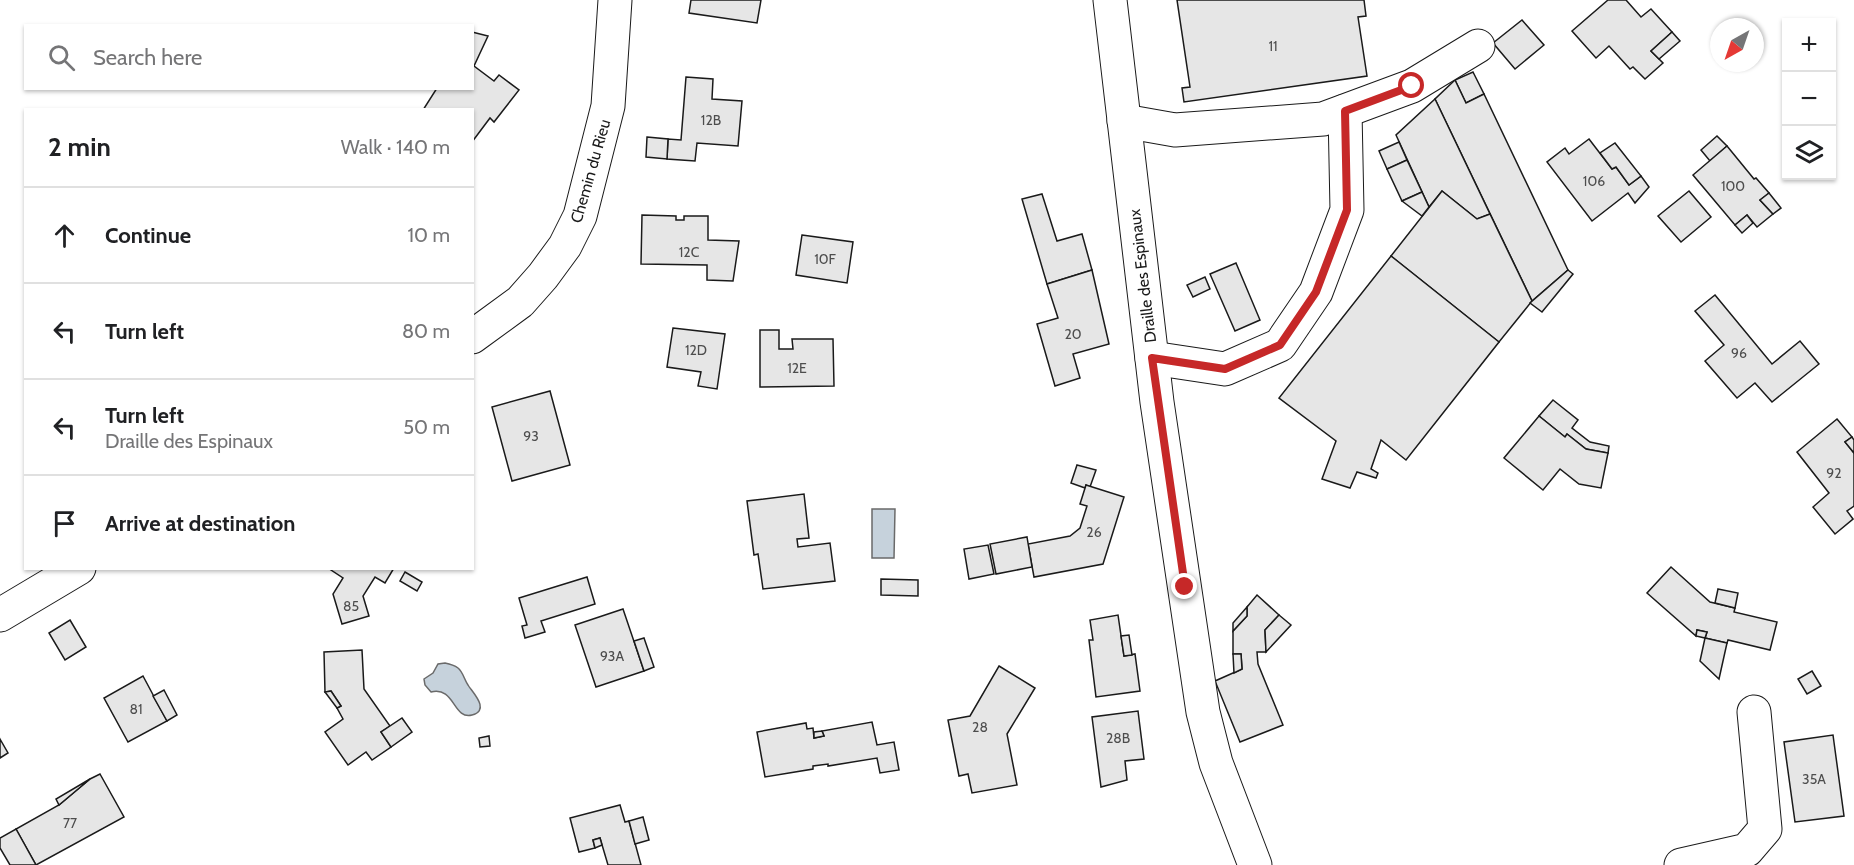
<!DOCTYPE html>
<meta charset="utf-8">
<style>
body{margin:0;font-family:Cabin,sans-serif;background:#f2f2f2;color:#202124}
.controls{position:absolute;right:18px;top:18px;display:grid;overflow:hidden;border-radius:0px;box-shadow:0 2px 4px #0004}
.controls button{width:54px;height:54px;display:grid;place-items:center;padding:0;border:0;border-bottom:2px solid #e0e0e0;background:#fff;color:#202124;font:30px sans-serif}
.compass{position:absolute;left:1710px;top:18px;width:54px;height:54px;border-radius:50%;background:#fff;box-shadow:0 2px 4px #0004;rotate:220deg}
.stop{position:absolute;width:18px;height:18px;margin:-14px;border:4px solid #c62828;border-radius:50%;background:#fff}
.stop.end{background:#c62828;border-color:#fff;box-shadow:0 2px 6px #0008}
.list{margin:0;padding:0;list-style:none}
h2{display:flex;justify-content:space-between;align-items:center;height:78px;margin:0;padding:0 24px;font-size:26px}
h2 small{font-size:20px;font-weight:400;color:#757577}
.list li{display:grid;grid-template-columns:39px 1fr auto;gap:18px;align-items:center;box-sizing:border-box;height:96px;padding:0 24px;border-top:2px solid #e0e0e0}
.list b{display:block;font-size:22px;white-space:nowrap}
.list p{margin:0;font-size:20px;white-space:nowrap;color:#757577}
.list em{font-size:20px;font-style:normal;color:#757577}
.icon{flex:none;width:33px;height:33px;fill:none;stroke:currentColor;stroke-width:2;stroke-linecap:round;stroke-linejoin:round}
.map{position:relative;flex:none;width:1854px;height:865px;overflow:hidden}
.search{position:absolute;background:#fff;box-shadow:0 2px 4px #0004;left:24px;top:24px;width:450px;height:66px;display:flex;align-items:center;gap:15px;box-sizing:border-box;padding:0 21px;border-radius:0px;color:#757577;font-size:22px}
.panel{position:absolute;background:#fff;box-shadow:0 2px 4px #0004;left:24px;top:108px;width:450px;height:462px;border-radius:0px}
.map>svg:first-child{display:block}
.water{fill:#c6d2dc;stroke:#6a6a6a;stroke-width:1.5}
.building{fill:#e6e6e6;stroke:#1a1a1a;stroke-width:1.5}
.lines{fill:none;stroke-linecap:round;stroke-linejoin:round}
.minor-casing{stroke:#1a1a1a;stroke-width:35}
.minor{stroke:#fff;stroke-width:33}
.route{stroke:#c62828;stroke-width:8}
.labels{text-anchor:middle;stroke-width:4.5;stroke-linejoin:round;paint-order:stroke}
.number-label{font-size:14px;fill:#4d4d4d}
.street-label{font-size:16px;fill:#1a1a1a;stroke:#fff}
</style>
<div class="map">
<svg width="1854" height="865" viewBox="0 0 1854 865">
<rect width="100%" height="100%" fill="#fff"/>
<!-- water -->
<g class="water">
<polygon points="872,509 895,509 894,558 872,558"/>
<path d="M445,663C450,664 454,665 458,668C463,672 464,679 468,685C472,692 491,710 472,715C453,720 455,686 431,692L425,685L424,679L433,673L438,664Z"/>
</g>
<!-- building -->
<g class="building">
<polygon points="691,0 761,0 757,23 689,13"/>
<polygon points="1177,0 1364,0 1366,16 1358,17 1367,76 1184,102 1182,88 1190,87"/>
<polygon points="1608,0 1626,0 1641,17 1651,9 1672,32 1651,51 1663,63 1645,79 1633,67 1630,69 1609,46 1596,58 1572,31"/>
<polygon points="1522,20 1544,45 1515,69 1493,43"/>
<polygon points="472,32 488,36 474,66 494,81 499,75 519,90 494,122 490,118 472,142 472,110 423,110 437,88 472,88"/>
<polygon points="1672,32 1680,41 1659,59 1651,51"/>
<polygon points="1473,72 1484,94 1466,103 1455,80"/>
<polygon points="686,77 713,79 712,99 742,101 738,146 697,143 695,161 667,159 668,139 681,140"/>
<polygon points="1455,80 1466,103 1484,94 1568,270 1532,301 1435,99"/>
<polygon points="1435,99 1490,214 1477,219 1442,191 1429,207 1396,135"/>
<polygon points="1717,136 1727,146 1710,161 1701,150"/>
<polygon points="647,137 668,139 667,159 646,157"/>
<polygon points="1589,139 1612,169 1616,167 1629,185 1641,176 1649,187 1635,203 1628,193 1592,221 1547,162 1565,148 1569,154"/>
<polygon points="1399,142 1407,160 1387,169 1379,151"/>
<polygon points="1615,143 1641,176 1629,185 1616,167 1612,169 1600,153"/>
<polygon points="1727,146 1754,179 1756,178 1769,193 1760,200 1773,214 1757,227 1747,215 1735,225 1693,175"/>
<polygon points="1407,160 1422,192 1402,201 1387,169"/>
<polygon points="1442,191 1477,219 1490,214 1532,301 1499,342 1391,256"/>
<polygon points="1689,191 1711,217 1681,242 1658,216"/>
<polygon points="1422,192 1429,207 1422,216 1402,201"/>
<polygon points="1769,193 1781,208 1773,214 1760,200"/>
<polygon points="1042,194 1057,241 1082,234 1092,270 1047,284 1022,199"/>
<polygon points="642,215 676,216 676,220 684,220 684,216 708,216 708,240 739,241 733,281 707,280 707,265 641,264"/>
<polygon points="1747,215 1753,223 1742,233 1735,225"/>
<polygon points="802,235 853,242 847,283 796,275"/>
<polygon points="1391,256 1499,342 1406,460 1381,440 1371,469 1378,473 1376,478 1357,472 1350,488 1322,479 1336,441 1279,398"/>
<polygon points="1236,263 1260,320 1235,331 1210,274"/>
<polygon points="1092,270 1109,344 1073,354 1080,378 1055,386 1037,324 1058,318 1047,284"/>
<polygon points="1568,270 1573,274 1542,312 1530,303"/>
<polygon points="1205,277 1210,289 1193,297 1187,285"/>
<polygon points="1715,295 1772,364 1800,341 1819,364 1772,402 1755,383 1737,398 1705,361 1724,345 1695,311"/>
<polygon points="673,328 725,334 717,389 698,386 701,372 667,367"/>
<polygon points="760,330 779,330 779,349 793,349 792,339 833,339 834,386 760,387"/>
<polygon points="550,391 570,465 512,481 492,407"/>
<polygon points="1553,400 1578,420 1572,428 1590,442 1609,446 1608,453 1586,449 1567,434 1565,437 1539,416"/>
<polygon points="1539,416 1565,437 1567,434 1586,449 1608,453 1601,488 1579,484 1560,469 1543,490 1504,458"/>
<polygon points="1837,419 1852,437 1845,442 1854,453 1854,506 1847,511 1853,519 1835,534 1813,507 1829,493 1797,452"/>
<polygon points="1852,437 1854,440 1854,453 1845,442"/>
<polygon points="1077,465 1096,470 1090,487 1086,485 1085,488 1071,483"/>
<polygon points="1086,485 1124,497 1103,564 1034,577 1028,544 1070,536 1080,528 1087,506 1080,504"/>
<polygon points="804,494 809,538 797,539 798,547 830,543 835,581 763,589 758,554 754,555 747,501"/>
<polygon points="1027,537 1032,567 996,574 990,544"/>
<polygon points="988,545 994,574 969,579 964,549"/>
<polygon points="1671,567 1710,602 1735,608 1734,612 1777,622 1770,650 1728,640 1727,643 1705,638 1707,632 1697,630 1696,636 1647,593"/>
<polygon points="328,568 394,568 385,583 375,577 363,596 369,616 342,624 333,594 343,578"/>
<polygon points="405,572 422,582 417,591 400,581"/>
<polygon points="587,577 595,604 541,621 545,632 525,638 522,626 527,625 519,598"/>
<polygon points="881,579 918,580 918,596 881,595"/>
<polygon points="1718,589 1738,593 1735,608 1715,603"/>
<polygon points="1257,595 1279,615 1265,630 1266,652 1257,652 1258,664 1283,725 1240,742 1215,681 1242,669 1241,654 1233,654 1233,631 1247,616 1247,607"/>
<polygon points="1247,607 1247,616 1233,631 1233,623"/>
<polygon points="623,609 644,671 596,687 575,625"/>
<polygon points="1118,615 1124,656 1135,654 1140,691 1096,697 1089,640 1093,640 1090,620"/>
<polygon points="1279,615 1291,625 1266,652 1265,630"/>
<polygon points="70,620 86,647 65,660 49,633"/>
<polygon points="1697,630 1707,632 1705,638 1696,636"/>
<polygon points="1129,635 1132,655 1124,656 1121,636"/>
<polygon points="644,638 654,667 644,671 634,641"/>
<polygon points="1705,638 1727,643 1719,679 1700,661"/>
<polygon points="362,650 364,689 390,726 381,732 391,747 372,760 366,752 348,765 325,732 343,719 337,708 341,706 331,691 325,692 324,652"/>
<polygon points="1233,654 1241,654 1242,669 1234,673"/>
<polygon points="999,666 1035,688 1007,734 1017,785 972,793 968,774 959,776 948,720 970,716"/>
<polygon points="1812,671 1821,686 1807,694 1798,679"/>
<polygon points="143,676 167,721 128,742 104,698"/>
<polygon points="164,690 177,715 167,721 153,696"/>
<polygon points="331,691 341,706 337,708 325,692"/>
<polygon points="1138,711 1144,759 1125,761 1127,780 1101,787 1092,717"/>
<polygon points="402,718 412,732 391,747 381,732"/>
<polygon points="872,722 877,745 894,742 899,770 880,773 877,758 828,766 828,764 813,766 813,769 765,777 757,732 806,723 807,729 813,728 814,738 824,736 822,731"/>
<polygon points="822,731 824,736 814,738 814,732"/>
<polygon points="1833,735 1844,816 1795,822 1784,742"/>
<polygon points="489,736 490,746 480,747 479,738"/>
<polygon points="0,739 8,753 0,758"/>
<polygon points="100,774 124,817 36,865 16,829 59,805 90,779"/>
<polygon points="90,779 59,805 56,799"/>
<polygon points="620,805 625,822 629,821 641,865 608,865 600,838 593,840 595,848 579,852 570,818"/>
<polygon points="643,817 649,840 635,844 629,821"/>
<polygon points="16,829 36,865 10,865 0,848 0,838"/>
<polygon points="600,838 602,845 595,848 593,840"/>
</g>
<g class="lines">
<defs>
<g id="minor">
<polyline points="1110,0 1157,402 1203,712 1216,763 1255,865"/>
<polyline points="1124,121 1175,130 1323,119 1412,86 1478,46"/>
<polyline points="472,337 520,302 543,276 565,246 580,216 608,106 615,0"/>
<polyline points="1152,358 1225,369 1280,345 1316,292 1347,210 1345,111"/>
<polyline points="0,615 79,568"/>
<polyline points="1681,865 1747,850 1765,829 1754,712"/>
</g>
</defs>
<!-- minor casing -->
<use href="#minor" class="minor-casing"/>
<!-- minor -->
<use href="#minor" class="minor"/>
</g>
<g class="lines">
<!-- route -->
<polyline class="route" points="1185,587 1152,358 1225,369 1280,345 1316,292 1347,210 1345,111 1412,86"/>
</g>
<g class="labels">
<!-- number labels -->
<g class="number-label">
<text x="1273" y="51">11</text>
<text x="711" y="125">12B</text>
<text x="1594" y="186">106</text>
<text x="1733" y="191">100</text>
<text x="689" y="257">12C</text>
<text x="825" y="264">10F</text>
<text x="1073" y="339">20</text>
<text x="696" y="355">12D</text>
<text x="1739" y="358">96</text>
<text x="797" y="373">12E</text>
<text x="531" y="441">93</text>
<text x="1834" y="478">92</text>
<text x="1094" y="537">26</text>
<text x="351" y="611">85</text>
<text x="612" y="661">93A</text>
<text x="136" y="714">81</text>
<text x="980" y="732">28</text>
<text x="1118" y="743">28B</text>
<text x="1814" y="784">35A</text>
<text x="70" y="828">77</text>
</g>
<!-- street labels -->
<g class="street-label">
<text transform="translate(590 171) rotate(-74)" y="6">Chemin du Rieu</text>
<text transform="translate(1142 276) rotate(-97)" y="6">Draille des Espinaux</text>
</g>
</g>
</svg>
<div class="controls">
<button>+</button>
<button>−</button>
<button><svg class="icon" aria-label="layers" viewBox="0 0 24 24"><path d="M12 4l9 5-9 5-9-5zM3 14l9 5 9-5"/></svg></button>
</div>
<svg class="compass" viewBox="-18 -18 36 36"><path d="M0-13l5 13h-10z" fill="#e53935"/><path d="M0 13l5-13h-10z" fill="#757577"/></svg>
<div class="stop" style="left:1412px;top:86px"></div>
<div class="stop end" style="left:1185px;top:587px"></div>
<div class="search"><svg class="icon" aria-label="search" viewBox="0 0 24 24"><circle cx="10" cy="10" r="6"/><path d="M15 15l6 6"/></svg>Search here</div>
<section class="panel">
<h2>2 min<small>Walk · 140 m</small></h2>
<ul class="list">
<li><svg class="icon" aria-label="ahead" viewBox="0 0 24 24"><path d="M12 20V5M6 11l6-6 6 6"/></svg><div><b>Continue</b></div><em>10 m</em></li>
<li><svg class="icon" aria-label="left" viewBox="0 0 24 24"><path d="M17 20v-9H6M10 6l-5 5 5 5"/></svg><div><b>Turn left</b></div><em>80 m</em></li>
<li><svg class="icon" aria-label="left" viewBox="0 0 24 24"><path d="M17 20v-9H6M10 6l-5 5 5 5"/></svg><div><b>Turn left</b><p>Draille des Espinaux</p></div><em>50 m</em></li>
<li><svg class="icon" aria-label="arrive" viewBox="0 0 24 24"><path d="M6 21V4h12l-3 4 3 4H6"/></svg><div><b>Arrive at destination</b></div></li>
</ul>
</section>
</div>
